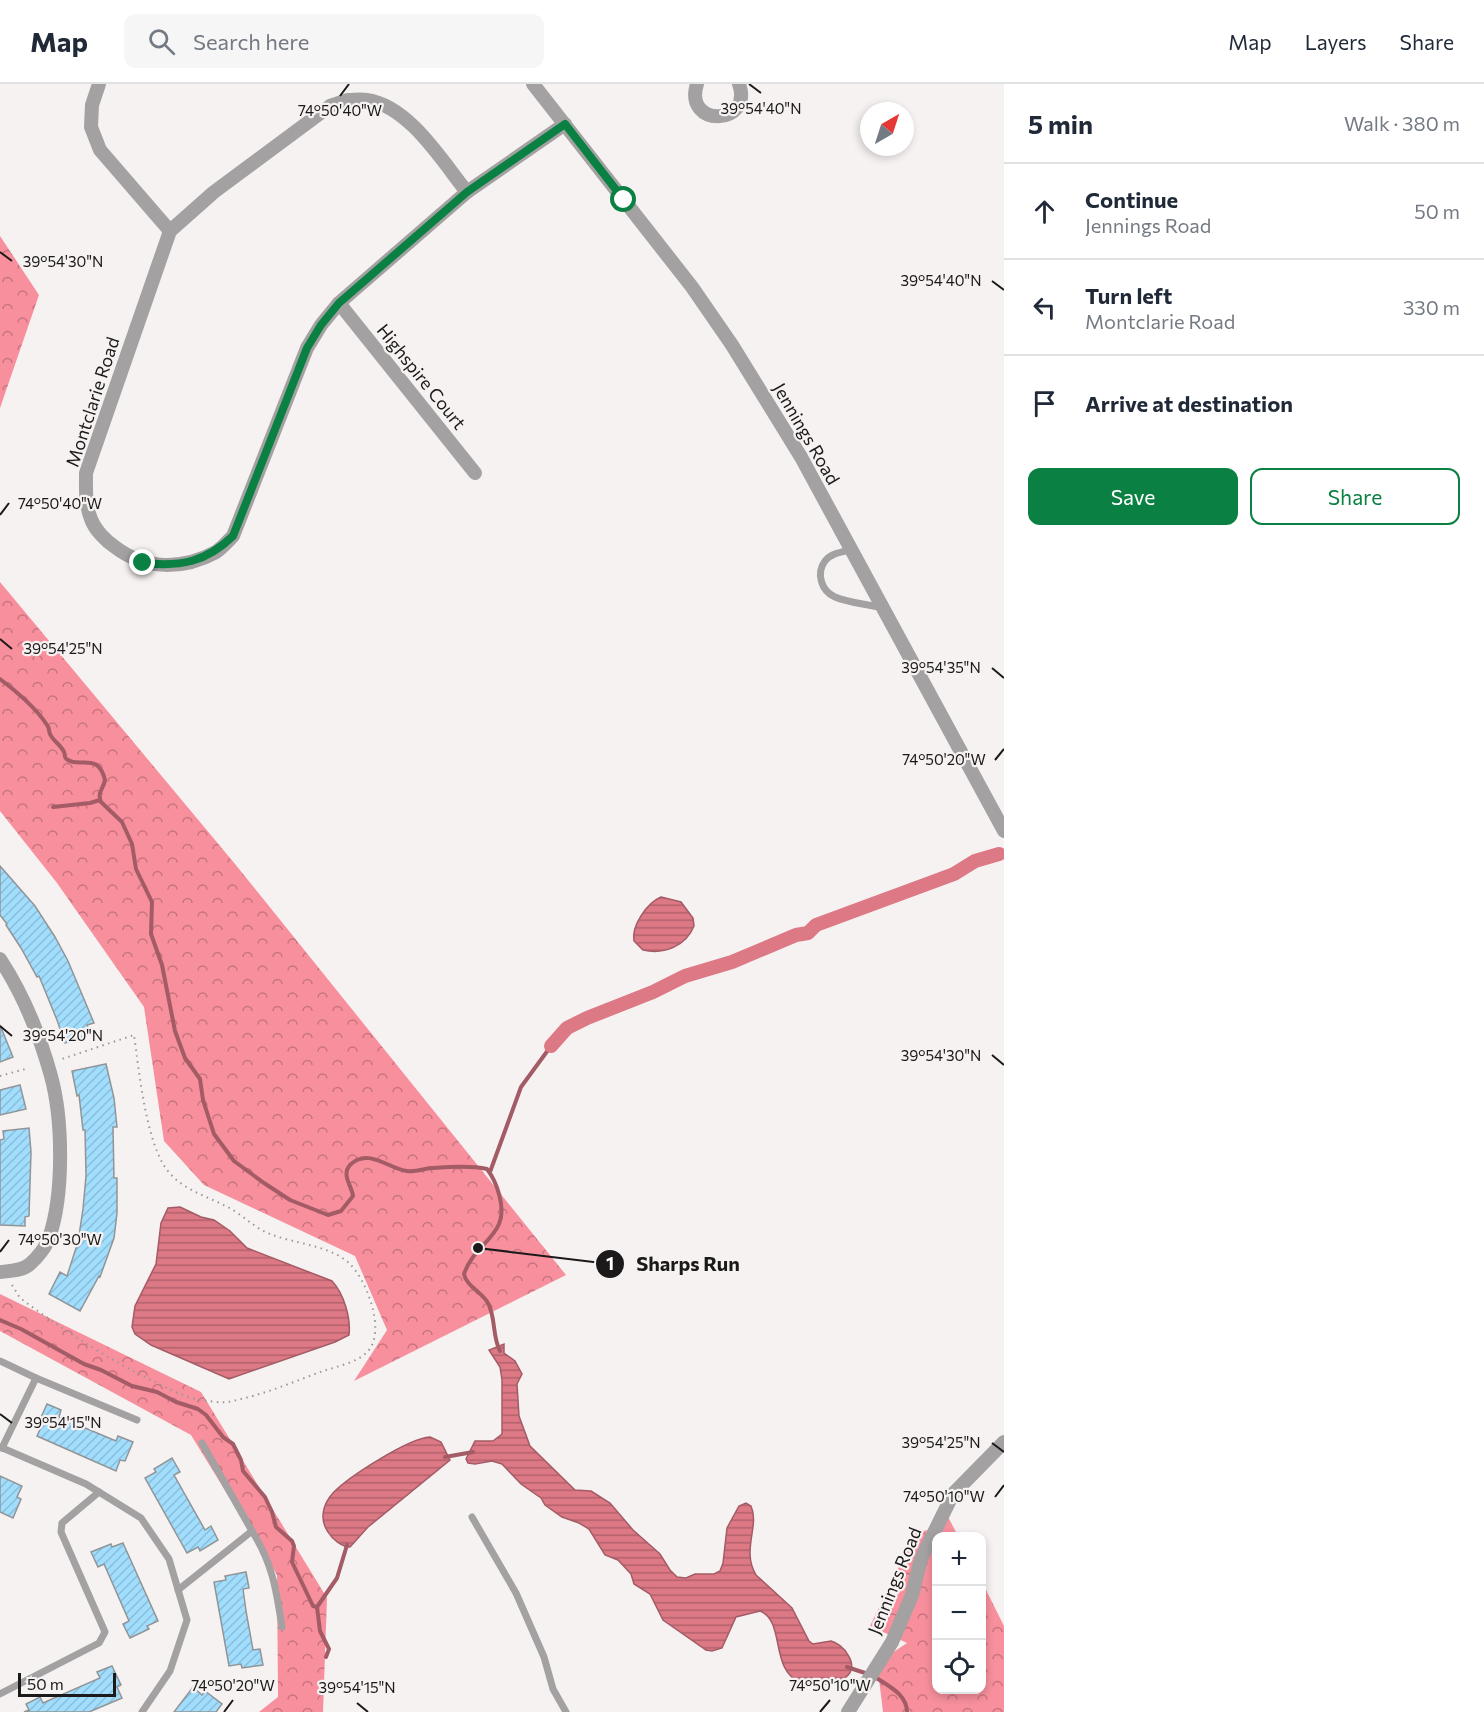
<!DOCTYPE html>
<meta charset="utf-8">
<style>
body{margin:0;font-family:Commissioner,sans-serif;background:#f6f6f7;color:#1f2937}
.controls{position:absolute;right:18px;bottom:18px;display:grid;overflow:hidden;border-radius:12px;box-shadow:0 3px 9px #0003}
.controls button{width:54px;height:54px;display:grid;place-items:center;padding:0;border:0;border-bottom:2px solid #e0e1e3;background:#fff;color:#1f2937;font:30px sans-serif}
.compass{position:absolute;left:860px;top:18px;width:54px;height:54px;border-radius:50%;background:#fff;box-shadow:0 3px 9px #0003;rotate:39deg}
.scale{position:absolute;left:18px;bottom:15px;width:98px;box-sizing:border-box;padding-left:6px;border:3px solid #1b1919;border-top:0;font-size:16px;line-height:21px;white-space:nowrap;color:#1b1919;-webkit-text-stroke:4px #f7f2f2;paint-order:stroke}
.stop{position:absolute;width:18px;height:18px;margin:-14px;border:4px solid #0b8043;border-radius:50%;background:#fff}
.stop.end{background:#0b8043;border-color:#fff;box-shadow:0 2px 6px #0008}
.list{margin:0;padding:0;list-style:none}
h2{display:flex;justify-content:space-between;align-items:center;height:78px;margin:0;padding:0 24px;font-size:26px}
h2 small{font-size:20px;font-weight:400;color:#747a83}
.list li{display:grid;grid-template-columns:39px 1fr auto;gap:18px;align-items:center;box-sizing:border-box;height:96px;padding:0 24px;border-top:2px solid #e0e1e3}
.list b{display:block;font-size:22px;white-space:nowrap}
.list p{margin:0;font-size:20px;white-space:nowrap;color:#747a83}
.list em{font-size:20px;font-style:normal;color:#747a83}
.actions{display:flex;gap:12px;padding:18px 24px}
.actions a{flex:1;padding:14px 0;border:2px solid #0b8043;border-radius:12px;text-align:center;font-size:21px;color:#0b8043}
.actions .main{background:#0b8043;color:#fff}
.icon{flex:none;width:33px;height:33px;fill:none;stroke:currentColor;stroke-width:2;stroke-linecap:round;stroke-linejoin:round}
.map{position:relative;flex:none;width:1004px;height:1628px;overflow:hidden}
header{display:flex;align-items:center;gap:36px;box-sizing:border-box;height:84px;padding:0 30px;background:#fff;border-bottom:2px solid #e0e1e3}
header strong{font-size:28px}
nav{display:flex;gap:33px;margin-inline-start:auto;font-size:21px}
.search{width:420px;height:54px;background:#f6f6f7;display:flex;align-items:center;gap:15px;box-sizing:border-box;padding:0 21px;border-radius:12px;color:#747a83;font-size:22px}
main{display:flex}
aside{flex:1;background:#fff}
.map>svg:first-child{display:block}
.forest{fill:url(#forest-crowns)}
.water{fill:url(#water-rules);stroke:#a35c65;stroke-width:1.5}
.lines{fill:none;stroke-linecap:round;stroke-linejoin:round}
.stream{stroke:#a35c65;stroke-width:4}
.canal{stroke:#dd7885;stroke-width:14}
.building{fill:url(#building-hatch);stroke:#919597;stroke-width:1.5}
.path{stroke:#9b9797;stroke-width:2;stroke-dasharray:1.5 4.5;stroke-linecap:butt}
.lane{stroke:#a3a1a1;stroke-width:7}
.street{stroke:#a3a1a1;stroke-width:14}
.route{stroke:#0b8043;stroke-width:8}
.ticks{fill:none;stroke:#1b1919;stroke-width:2}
.labels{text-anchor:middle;stroke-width:4.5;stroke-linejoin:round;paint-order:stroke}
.street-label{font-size:18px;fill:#1b1919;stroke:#f7f2f2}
.ticks-label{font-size:15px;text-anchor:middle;fill:#1b1919;stroke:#f7f2f2;stroke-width:4.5;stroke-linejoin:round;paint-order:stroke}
.leader{fill:none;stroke:#1b1919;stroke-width:2}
.callout-dot{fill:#1b1919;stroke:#f7f2f2;stroke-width:2}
.mark-label{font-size:18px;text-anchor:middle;font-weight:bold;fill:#fff}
.callout-label{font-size:20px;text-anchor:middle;font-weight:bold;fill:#1b1919;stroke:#f7f2f2;stroke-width:4.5;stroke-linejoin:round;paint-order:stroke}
</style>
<header>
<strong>Map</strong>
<div class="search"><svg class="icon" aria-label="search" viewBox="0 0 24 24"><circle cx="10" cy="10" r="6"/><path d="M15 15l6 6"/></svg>Search here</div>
<nav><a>Map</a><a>Layers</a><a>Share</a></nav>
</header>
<main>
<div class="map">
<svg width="1004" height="1628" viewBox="0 0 1004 1628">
<defs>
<pattern id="forest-crowns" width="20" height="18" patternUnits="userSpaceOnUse" patternTransform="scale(1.5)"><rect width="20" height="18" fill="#f78f9c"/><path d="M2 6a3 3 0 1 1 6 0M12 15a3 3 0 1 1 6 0" fill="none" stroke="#c7747e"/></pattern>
<pattern id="water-rules" width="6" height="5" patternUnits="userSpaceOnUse" patternTransform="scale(1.5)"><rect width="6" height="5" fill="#dd7885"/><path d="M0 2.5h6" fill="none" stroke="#b2626c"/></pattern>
<pattern id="building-hatch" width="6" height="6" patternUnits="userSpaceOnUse" patternTransform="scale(1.5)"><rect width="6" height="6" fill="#a1ddfd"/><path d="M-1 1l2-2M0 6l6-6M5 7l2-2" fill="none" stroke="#8abdd8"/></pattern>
</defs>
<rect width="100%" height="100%" fill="#f7f2f2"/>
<!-- forest -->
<g class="forest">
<polygon points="0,152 39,211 0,324"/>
<polygon points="0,498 235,780 566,1191 354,1297 387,1246 355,1172 204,1101 164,1057 144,923 57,799 0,727"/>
<polygon points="0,1210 201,1308 327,1514 323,1628 259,1628 278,1613 277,1491 191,1351 0,1247"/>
<polygon points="944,1425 958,1452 936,1452 936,1606 982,1606 982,1498 1004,1542 1004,1628 883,1628 877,1579 907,1559 870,1542 916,1448 935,1445"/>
</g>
<!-- water -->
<g class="water">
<path d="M661,813L681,818L693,834L694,842C686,862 664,871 643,866L634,857C631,842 647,819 661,813Z"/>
<path d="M180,1123L201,1133L214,1136L230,1147L247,1164L332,1197C344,1210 351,1234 349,1251L335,1258L229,1295L151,1261L135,1250L132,1243L135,1222L156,1180L161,1139L168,1124Z"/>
<path d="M504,1260V1269L515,1277L522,1290L517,1300L519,1332L530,1362L575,1406L591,1407L610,1419L633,1446L660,1470L670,1486L677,1493L686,1494L695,1490H714L720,1487L723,1479L727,1444L739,1422L746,1419L751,1422C760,1442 741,1466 756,1491L792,1524L809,1557L813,1560L831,1557C838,1559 844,1564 848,1571C865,1599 819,1604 802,1599C769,1588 786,1537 760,1527L736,1533L722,1564L712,1567L706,1566L663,1536L650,1510L634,1500L631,1490L618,1476L605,1471L589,1445L579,1439L562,1433L545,1421L541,1414L521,1400L502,1380L492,1377L475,1380L468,1379L466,1375L475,1357H493L502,1350V1296L500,1283L489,1266Z"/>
<path d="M430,1353L441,1358L450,1376L368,1443L350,1463C342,1463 332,1455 328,1448C319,1435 323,1420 333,1409C348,1393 409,1354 430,1353Z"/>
</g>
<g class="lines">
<!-- stream -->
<g class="stream">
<path d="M0,595C15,606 37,625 47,641C50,645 48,645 50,650C53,657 61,661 64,668C66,673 63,673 68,676C80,684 98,668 105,696C103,706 97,708 101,718L122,738L132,760L136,785L152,818L151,850L162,881L175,947L185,974L200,995L203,1016L214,1050L234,1077L264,1099L290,1116L328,1131L341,1127L353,1112C352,1102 341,1091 350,1081C368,1063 389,1085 407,1087C415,1088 423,1085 431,1084C448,1083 470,1081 487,1085C497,1098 506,1124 499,1140C492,1157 471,1168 464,1190C466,1202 482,1208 488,1219C496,1234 492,1252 500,1267"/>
<polyline points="53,723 90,719 100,716"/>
<polyline points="999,770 1004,768"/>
<polyline points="490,1088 521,1003 551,962"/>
<polyline points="0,1236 21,1245 84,1280 101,1286 132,1302 157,1308 176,1318 198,1325 206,1331 223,1353 233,1360 241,1376 243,1387 265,1413 272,1428 276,1443 292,1457 294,1462 292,1478 313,1522 317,1523 320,1547 329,1565 326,1573"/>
<polyline points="445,1373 473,1368"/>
<polyline points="317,1523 337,1494 347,1461"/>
<polyline points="847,1583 868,1590"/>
<path d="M875,1593C888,1602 907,1610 907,1628"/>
</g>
<!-- canal -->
<polyline class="canal" points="551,962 567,944 587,934 653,908 685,892 732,878 796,851 808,849 816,841 954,790 975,777 999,770"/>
</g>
<!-- building -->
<g class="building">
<polygon points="0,782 35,822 55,853 68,877 94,939 87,941 90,950 65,959 57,936 39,892 37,893 21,864 6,841 7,840 0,831"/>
<polygon points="0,941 13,973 0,978"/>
<polygon points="106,980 114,1014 117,1043 113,1043 114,1094 117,1094 117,1129 114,1154 100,1193 99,1192 80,1227 49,1210 60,1188 67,1192 78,1158 83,1125 86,1092 85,1046 83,1046 79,1011 77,1012 72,987"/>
<polygon points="20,1001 26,1025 0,1031 0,1006"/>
<polygon points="29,1044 31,1068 29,1132 25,1133 25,1142 0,1141 0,1056 4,1055 3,1047"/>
<polygon points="47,1320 61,1326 59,1333 116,1357 118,1352 133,1358 125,1377 120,1376 116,1387 37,1352 42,1341 38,1340"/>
<polygon points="172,1374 180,1388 174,1391 205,1446 211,1442 218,1456 200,1467 198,1463 187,1469 145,1394 156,1388 154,1385"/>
<polygon points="0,1392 22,1402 17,1413 21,1415 13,1434 0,1428"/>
<polygon points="123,1459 158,1537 147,1542 149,1545 130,1554 123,1540 129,1537 104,1480 98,1483 91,1468 111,1460 112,1463"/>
<polygon points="246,1488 249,1504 243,1505 246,1527 253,1566 260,1565 263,1581 242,1584 241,1580 229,1582 214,1498 226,1496 225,1492"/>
<polygon points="112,1582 121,1601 117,1603 122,1614 89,1628 24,1628 29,1626 26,1620 40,1613 43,1619 100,1594 97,1588"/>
<polygon points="193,1603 202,1611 205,1607 222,1620 216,1628 174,1628"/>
</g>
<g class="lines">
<!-- path -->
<g class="path">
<polyline points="0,992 29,984"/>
<path d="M12,1201L20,1214C62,1245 104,1273 151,1296C167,1304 183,1313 201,1316C211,1317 222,1320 232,1317C263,1311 293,1298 323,1287C338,1282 357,1279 368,1267C386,1247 367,1197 350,1180C330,1161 295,1160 270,1150C257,1145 248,1136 236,1128C213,1113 185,1109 167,1086C146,1058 139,987 134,951L59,976"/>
</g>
<!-- lane -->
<g class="lane">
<path d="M851,466C842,468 831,469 825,477C816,489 821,507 835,513C849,519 867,520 882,524"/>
<polyline points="0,1277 36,1294 2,1364"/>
<polyline points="36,1294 137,1336"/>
<polyline points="0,1363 86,1400 141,1434 169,1475 187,1536 170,1587 142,1628"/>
<polyline points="472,1433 516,1509 544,1573 553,1605 566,1628"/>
<path d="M252,1447C273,1481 276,1505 282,1543"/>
<polyline points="178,1506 252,1447 202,1359"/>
<polyline points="0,1610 99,1559 105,1548 61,1448 62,1439 99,1408"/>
</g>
<!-- street -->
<g class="street">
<polyline points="99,0 92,21 91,43 100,66 170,147"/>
<polyline points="533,0 692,203 732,261 801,373 1004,747"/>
<path d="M697,0C683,44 754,42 739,0"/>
<path d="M348,16C354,16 361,15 367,16C409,22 442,77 467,108L339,219L321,241L307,264L233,452C228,457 222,464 216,468C183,486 145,486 115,463C106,457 95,446 91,435C85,420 86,405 86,389L170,147L214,108L330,22Z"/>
<polyline points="467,108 565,40"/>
<polyline points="339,219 475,389"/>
<path d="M0,875C23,910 40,952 51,992C63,1036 64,1111 49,1154C46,1163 37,1174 30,1180C22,1187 10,1187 0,1188"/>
<polyline points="848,1628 892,1558 912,1511 921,1475 953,1410 1004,1358"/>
</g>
</g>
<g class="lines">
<!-- route -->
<path class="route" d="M143,479C181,483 206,478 233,452L307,264L321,241L339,219L467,108L565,40L624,116"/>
</g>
<!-- ticks -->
<path class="ticks" d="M749,0L761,9M340,12L349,0M0,168L12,177M992,197L1004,206M0,431L9,419M0,555L12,565M992,584L1004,594M995,676L1004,665M0,942L12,952M992,971L1004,981M0,1168L9,1156M0,1330L12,1339M992,1359L1004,1368M995,1413L1004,1401M357,1619L368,1628M224,1628L233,1616M820,1628L830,1616"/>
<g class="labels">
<!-- street labels -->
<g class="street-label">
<text transform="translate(421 293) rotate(51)" y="6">Highspire Court</text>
<text transform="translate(93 318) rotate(-72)" y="6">Montclarie Road</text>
<text transform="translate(806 350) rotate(60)" y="6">Jennings Road</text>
<text transform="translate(895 1497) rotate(-68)" y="6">Jennings Road</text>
</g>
</g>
<g class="ticks-label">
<text x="761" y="30">39°54'40"N</text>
<text x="340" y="32">74°50'40"W</text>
<text x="63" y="183">39°54'30"N</text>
<text x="941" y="202">39°54'40"N</text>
<text x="60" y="425">74°50'40"W</text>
<text x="63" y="570">39°54'25"N</text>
<text x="941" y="589">39°54'35"N</text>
<text x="944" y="681">74°50'20"W</text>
<text x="63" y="957">39°54'20"N</text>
<text x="941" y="977">39°54'30"N</text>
<text x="60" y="1161">74°50'30"W</text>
<text x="63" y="1344">39°54'15"N</text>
<text x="941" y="1364">39°54'25"N</text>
<text x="944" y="1418">74°50'10"W</text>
<text x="233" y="1607">74°50'20"W</text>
<text x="830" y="1607">74°50'10"W</text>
<text x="357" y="1609">39°54'15"N</text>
</g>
<!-- callouts -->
<path class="leader" d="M478 1164L610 1180"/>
<g class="callout-dot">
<circle cx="478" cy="1164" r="6"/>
<circle cx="610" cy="1180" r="15"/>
</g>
<g class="mark-label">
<text x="610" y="1186">1</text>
</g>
<g class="callout-label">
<text x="688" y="1187">Sharps Run</text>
</g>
</svg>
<div class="controls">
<button>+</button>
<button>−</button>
<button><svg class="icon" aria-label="locate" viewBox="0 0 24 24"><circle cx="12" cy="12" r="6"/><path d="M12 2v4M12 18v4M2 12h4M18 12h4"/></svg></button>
</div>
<svg class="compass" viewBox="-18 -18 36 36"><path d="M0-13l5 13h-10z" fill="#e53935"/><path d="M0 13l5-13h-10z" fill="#747a83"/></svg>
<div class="scale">50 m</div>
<div class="stop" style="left:624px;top:116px"></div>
<div class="stop end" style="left:143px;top:479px"></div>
</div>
<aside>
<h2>5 min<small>Walk · 380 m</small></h2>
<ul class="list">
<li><svg class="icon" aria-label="ahead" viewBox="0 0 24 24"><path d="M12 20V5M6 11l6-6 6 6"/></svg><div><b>Continue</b><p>Jennings Road</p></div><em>50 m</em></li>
<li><svg class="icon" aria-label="left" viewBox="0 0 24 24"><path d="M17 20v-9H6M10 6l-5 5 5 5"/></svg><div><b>Turn left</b><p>Montclarie Road</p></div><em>330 m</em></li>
<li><svg class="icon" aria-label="arrive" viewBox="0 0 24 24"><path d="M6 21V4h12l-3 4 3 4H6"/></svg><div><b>Arrive at destination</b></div></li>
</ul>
<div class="actions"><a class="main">Save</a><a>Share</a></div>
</aside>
</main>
